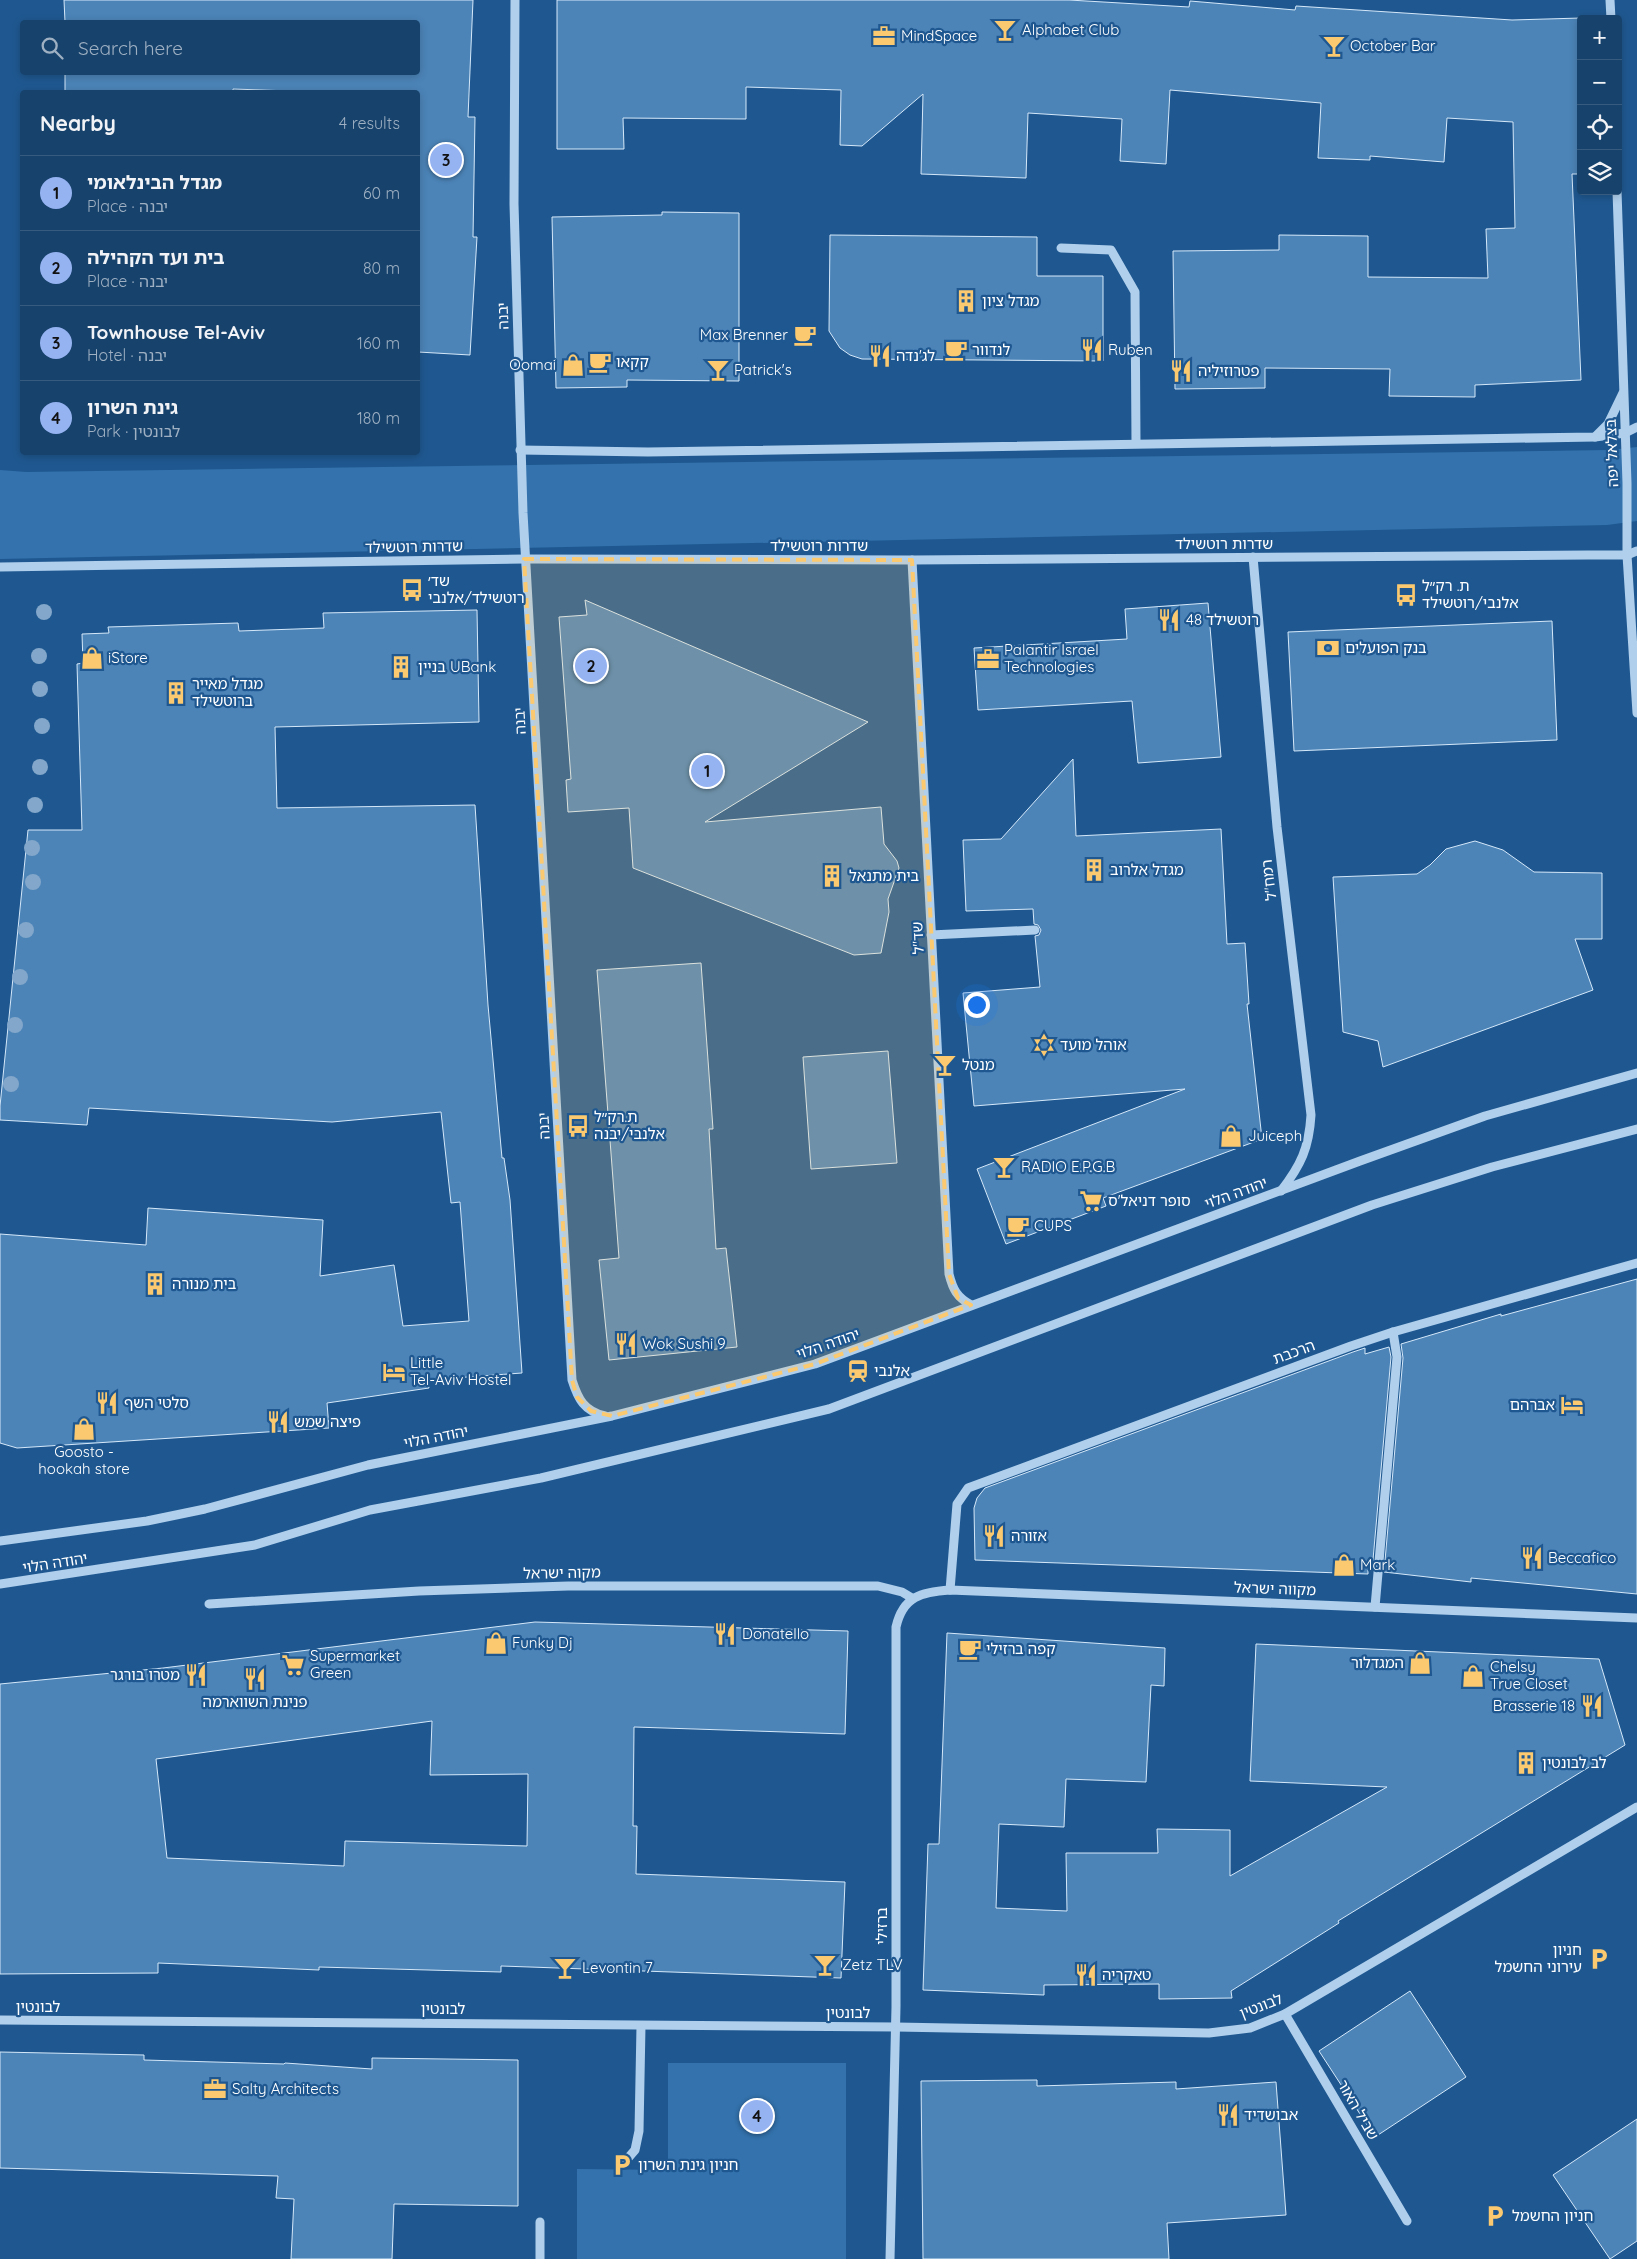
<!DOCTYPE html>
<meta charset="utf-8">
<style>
body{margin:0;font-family:Quicksand,"Noto Sans Hebrew",sans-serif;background:#204972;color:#f1f3f6}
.controls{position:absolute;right:15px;top:15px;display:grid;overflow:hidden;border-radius:5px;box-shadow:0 2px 8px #0003}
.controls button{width:45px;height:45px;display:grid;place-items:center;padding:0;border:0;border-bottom:1px solid #365b7f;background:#17426c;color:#f1f3f6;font:25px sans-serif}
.you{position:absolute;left:976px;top:1004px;width:18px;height:18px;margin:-12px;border:4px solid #fff;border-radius:50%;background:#1a73e8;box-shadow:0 0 0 8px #1a73e833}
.badge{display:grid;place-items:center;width:32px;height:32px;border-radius:50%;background:#95b2f1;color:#111;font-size:16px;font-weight:700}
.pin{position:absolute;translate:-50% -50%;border:2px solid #fff;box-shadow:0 1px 5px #0006}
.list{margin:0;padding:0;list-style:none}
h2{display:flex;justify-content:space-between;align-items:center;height:65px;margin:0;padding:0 20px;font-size:21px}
h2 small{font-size:16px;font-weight:400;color:#9eb0c2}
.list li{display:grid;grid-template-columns:32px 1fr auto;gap:15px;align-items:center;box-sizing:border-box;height:75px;padding:0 20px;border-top:1px solid #365b7f}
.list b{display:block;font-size:19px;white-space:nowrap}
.list p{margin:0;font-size:16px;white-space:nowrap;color:#9eb0c2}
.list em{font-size:16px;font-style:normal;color:#9eb0c2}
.icon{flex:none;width:28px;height:28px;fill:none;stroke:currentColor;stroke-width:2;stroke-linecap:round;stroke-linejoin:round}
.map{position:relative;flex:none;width:1637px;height:2259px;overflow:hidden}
.search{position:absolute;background:#17426c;box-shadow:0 2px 8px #0003;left:20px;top:20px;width:400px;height:55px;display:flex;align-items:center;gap:12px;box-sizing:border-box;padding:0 18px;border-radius:5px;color:#9eb0c2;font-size:19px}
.panel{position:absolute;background:#17426c;box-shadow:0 2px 8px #0003;left:20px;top:90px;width:400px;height:365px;border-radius:5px}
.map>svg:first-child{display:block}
.green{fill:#3372ad}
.building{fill:#4c84b8;stroke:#d5e8f9;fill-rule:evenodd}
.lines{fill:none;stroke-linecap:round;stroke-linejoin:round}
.minor{stroke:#afcfed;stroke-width:9}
.tree{fill:#83a7ca}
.marked{fill:#fbc96f;fill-opacity:0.2;stroke:#fbc96f;stroke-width:4;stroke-dasharray:10 6;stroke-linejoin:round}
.labels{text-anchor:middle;stroke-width:4.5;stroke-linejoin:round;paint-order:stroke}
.poi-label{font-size:15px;fill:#fff;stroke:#1f5890;text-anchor:start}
.street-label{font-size:15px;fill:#fff;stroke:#1f5890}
</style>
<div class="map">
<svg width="1637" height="2259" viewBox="0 0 1637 2259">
<rect width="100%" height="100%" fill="#1f5890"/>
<!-- green -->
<g class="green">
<polygon points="1637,447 1637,521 1607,525 0,559 0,470 26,472 1609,450"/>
<polygon points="668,2063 846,2063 846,2259 577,2259 577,2169 668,2170"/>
</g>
<!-- building -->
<g class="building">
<polygon points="64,0 473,0 468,117 475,117 473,237 477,237 470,355 418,352 418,92 319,92 233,89 233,92 65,92 65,72 418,72 418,22 65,22"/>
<polygon points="557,0 1069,0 1189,7 1190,1 1295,10 1296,6 1512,20 1581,18 1581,174 1572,174 1581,380 1475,385 1475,397 1389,396 1390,369 1265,368 1265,388 1175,389 1173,251 1279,250 1279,235 1368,236 1368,277 1488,278 1486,229 1515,228 1513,122 1447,118 1444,162 1370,156 1370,160 1318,158 1321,103 1170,90 1166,164 1120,161 1122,119 1028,113 1026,178 921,174 923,94 862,146 840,145 841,90 746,87 746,119 623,118 624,149 557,149"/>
<polygon points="662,212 739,213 739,381 627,380 627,387 556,388 552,217 662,215"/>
<polygon points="830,235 1037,237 1037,276 1103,276 1103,361 862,359 850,355 840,348 829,331"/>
<polygon points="585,600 868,722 705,822 881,807 884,844 897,861 899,868 888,899 889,912 881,953 854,955 633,868 629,808 568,812 566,780 571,779 559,617 587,615"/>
<polygon points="1208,603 1221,757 1138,763 1132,701 978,710 974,648 1127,639 1125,609"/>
<polygon points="477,610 479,722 275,727 277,808 475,805 488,1005 502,1158 504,1158 510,1200 522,1373 427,1380 429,1388 327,1403 329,1428 17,1448 0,1443 0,1234 146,1245 148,1208 323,1220 320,1276 394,1265 403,1326 469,1321 460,1202 451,1203 441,1112 332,1122 89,1108 87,1125 0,1120 0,1106 28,830 82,830 77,664 83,663 82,634 109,633 108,627 238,623 239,631 324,628 323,613"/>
<polygon points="1552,621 1557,740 1294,751 1288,632"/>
<polygon points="1073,759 1076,836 1221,829 1227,944 1245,943 1249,1004 1247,1004 1262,1139 1103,1198 1106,1206 1006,1244 977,1169 1185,1089 974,1106 963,993 1040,987 1035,936 1039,935 1041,930 1038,925 1034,924 1033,909 966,911 963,840 1001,839"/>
<polygon points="1475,841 1503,850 1534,872 1602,873 1602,939 1575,939 1593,990 1383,1067 1378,1041 1343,1032 1333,877 1417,874 1430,865 1446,849"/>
<polygon points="701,963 713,1129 709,1129 716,1249 726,1248 737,1347 609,1360 599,1260 619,1258 597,970"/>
<polygon points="888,1051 897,1163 811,1169 803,1057"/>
<polygon points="1637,1279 1637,1594 1471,1578 1471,1582 1384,1572 1403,1358 1401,1344 1501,1314 1501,1316"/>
<polygon points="1389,1347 1391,1357 1372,1571 1368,1570 1368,1574 975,1560 974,1508 977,1498 985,1488 1353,1352 1365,1348 1365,1354"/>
<path d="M535,1622L848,1631L845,1734L634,1727L633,1826H637L636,1874L845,1882L841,1978L501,1966V1972L319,1967V1970L158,1963V1973L0,1974V1684L163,1668ZM432,1721L430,1775L528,1774L527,1846L345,1841L344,1866L167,1858L156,1759Z"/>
<polygon points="947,1633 1165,1648 1164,1686 1151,1685 1146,1782 1066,1779 1064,1827 999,1824 996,1908 1067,1911 1066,1853 1158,1853 1157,1829 1230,1830 1230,1876 1387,1787 1250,1781 1256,1644 1599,1659 1625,1745 1338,1921 1339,1923 1231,1991 1232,1998 1159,1999 1159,1984 1044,1985 1044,1995 923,1990 928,1844 939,1844"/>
<polygon points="1410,1991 1466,2077 1375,2137 1319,2051"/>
<polygon points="0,2052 144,2055 144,2060 284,2064 285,2063 372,2069 372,2058 518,2060 518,2206 394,2204 392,2259 291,2259 294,2199 276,2198 278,2176 0,2168"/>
<polygon points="1037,2080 1037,2086 1176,2082 1176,2089 1276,2082 1286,2215 1167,2223 1169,2259 923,2259 921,2081"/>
<polygon points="1637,2119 1637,2241 1610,2259 1553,2175"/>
</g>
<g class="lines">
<!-- minor -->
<g class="minor">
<path d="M515,0L514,204L523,513L572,1380C578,1399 584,1411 605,1416"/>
<polyline points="1610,0 1611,19"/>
<polyline points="1617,191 1627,483 1627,555 1637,713"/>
<polyline points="1061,248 1111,250 1135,292 1136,443"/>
<polyline points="1595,437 1608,424 1623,393"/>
<polyline points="520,450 648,452 1595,437 1625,433 1637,427"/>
<path d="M1253,557L1277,827L1311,1115C1309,1148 1301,1165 1281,1191"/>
<path d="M912,560L949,1274C953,1290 957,1297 971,1305"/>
<polyline points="0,567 524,559 912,560 1588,555 1627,555 1637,551"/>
<polyline points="931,935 1035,930"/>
<polyline points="0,1541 147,1521 205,1509 368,1465 612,1416 815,1364 1360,1161 1485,1116 1637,1073"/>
<polyline points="0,1584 255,1545 370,1510 541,1478 829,1409 1372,1205 1492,1167 1637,1129"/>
<polyline points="950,1590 957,1504 968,1488 1351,1346 1393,1332 1637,1263"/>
<polyline points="209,1604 419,1591 568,1586 878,1586 902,1592 912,1598"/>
<polyline points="1375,1607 1397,1357 1393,1332"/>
<polyline points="1285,2014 1407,2221"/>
<polyline points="0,2020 896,2027 1209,2033 1250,2028 1285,2014 1637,1807"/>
<polyline points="622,2165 635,2150 639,2131 641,2026"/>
<polyline points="540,2222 540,2259"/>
<path d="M890,2259L896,2007V1627C903,1596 922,1592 950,1590L1637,1618"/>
</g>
</g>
<!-- trees -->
<g class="tree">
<circle cx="44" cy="612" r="8"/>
<circle cx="39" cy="656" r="8"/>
<circle cx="40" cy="689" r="8"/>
<circle cx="42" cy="726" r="8"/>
<circle cx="40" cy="767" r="8"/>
<circle cx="35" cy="805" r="8"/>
<circle cx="32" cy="848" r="8"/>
<circle cx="33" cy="882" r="8"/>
<circle cx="26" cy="930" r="8"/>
<circle cx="20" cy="977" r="8"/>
<circle cx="15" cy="1025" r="8"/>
<circle cx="11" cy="1084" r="8"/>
</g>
<!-- marked area -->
<path class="marked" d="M524,559L912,560L949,1274L958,1298L971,1305L815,1364L612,1416L591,1411L577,1397L572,1380Z"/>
<!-- icons -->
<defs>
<symbol id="bar-bare" viewBox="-9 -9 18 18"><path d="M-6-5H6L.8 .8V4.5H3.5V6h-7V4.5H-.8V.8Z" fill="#fbc96f" stroke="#1f5890" stroke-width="2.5" paint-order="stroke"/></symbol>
<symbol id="office-bare" viewBox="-9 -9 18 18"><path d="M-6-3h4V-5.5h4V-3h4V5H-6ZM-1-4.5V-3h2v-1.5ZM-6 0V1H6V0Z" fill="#fbc96f" stroke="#1f5890" stroke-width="2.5" paint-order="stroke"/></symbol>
<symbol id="building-bare" viewBox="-9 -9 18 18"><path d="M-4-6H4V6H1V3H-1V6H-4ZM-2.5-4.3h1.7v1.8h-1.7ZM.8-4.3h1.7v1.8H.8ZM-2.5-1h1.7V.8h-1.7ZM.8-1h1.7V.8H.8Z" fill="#fbc96f" stroke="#1f5890" stroke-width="2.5" paint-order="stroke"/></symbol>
<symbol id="cafe-bare" viewBox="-9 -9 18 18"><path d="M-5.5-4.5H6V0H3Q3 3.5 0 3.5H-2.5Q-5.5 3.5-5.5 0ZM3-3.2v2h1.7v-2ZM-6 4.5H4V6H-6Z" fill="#fbc96f" stroke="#1f5890" stroke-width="2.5" paint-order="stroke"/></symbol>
<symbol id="restaurant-bare" viewBox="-9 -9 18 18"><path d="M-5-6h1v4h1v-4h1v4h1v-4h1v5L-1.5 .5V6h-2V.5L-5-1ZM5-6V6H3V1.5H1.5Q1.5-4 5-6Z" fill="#fbc96f" stroke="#1f5890" stroke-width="2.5" paint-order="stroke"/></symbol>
<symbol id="shop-bare" viewBox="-9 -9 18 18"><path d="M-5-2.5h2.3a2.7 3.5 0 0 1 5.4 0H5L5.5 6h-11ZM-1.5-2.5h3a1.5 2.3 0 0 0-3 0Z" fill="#fbc96f" stroke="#1f5890" stroke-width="2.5" paint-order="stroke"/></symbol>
<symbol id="bus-bare" viewBox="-9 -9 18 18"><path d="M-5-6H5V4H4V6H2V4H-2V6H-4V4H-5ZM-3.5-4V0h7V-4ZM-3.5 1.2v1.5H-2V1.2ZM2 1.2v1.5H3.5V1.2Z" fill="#fbc96f" stroke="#1f5890" stroke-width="2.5" paint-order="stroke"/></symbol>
<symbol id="bank-bare" viewBox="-9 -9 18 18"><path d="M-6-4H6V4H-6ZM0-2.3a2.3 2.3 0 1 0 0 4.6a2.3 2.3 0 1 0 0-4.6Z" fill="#fbc96f" stroke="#1f5890" stroke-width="2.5" paint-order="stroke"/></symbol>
<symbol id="synagogue-bare" viewBox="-9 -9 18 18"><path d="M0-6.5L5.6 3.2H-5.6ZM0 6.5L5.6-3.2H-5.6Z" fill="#fbc96f" stroke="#1f5890" stroke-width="2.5" paint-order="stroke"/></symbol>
<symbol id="supermarket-bare" viewBox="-9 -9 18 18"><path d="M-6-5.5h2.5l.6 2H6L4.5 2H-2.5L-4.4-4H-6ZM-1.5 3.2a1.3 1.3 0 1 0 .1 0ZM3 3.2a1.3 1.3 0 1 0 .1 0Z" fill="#fbc96f" stroke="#1f5890" stroke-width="2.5" paint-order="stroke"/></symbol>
<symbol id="station-bare" viewBox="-9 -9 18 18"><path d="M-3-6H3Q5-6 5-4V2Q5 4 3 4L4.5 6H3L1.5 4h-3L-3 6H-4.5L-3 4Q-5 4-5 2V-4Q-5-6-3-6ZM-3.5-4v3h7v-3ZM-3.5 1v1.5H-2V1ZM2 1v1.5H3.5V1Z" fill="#fbc96f" stroke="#1f5890" stroke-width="2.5" paint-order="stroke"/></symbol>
<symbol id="hotel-bare" viewBox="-9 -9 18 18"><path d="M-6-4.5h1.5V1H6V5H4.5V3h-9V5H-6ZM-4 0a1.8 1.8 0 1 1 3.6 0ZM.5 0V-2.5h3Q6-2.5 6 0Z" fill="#fbc96f" stroke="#1f5890" stroke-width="2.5" paint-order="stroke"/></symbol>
<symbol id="parking-bare" viewBox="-9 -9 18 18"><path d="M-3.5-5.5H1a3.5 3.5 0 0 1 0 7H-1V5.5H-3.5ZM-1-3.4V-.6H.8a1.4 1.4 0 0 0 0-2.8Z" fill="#fbc96f" stroke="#1f5890" stroke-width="2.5" paint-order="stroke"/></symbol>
</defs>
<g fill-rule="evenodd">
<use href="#bar-bare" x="989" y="14" width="32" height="32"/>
<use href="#office-bare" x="868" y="20" width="32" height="32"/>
<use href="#bar-bare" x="1318" y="30" width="32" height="32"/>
<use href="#building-bare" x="950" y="285" width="32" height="32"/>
<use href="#cafe-bare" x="789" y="319" width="32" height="32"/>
<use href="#cafe-bare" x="940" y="334" width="32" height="32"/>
<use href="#restaurant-bare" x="1076" y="334" width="32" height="32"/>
<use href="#restaurant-bare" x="864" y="340" width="32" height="32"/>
<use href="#cafe-bare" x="584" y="346" width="32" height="32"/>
<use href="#shop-bare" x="557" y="349" width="32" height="32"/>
<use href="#bar-bare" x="702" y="354" width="32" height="32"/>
<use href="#restaurant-bare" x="1165" y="355" width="32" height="32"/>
<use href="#bus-bare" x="396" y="574" width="32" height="32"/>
<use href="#bus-bare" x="1390" y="579" width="32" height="32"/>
<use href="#restaurant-bare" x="1153" y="604" width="32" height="32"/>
<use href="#bank-bare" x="1312" y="632" width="32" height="32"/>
<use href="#shop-bare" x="76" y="642" width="32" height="32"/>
<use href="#office-bare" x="972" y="643" width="32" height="32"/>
<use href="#building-bare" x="385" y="651" width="32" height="32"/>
<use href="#building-bare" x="160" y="677" width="32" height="32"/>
<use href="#building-bare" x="1078" y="854" width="32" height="32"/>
<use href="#building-bare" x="816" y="860" width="32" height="32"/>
<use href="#synagogue-bare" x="1028" y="1029" width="32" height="32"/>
<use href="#bar-bare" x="929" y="1049" width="32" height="32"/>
<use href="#bus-bare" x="562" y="1110" width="32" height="32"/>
<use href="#shop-bare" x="1215" y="1120" width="32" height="32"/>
<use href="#bar-bare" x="988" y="1151" width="32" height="32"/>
<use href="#supermarket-bare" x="1075" y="1185" width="32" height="32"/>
<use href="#cafe-bare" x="1002" y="1210" width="32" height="32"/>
<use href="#building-bare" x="139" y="1268" width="32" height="32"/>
<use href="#restaurant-bare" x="610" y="1328" width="32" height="32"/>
<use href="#station-bare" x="842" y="1355" width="32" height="32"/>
<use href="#hotel-bare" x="378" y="1356" width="32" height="32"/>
<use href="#restaurant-bare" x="91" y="1387" width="32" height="32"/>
<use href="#hotel-bare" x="1556" y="1389" width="32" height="32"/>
<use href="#restaurant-bare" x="262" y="1406" width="32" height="32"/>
<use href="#shop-bare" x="68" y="1413" width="32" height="32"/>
<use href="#restaurant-bare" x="978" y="1520" width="32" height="32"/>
<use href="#restaurant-bare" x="1516" y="1542" width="32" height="32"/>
<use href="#shop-bare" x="1328" y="1549" width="32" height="32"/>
<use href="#restaurant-bare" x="709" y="1618" width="32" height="32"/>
<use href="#shop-bare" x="480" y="1627" width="32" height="32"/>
<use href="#cafe-bare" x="954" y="1633" width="32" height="32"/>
<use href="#shop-bare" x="1404" y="1647" width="32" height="32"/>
<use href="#supermarket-bare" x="277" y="1649" width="32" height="32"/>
<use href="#restaurant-bare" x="180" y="1659" width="32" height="32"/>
<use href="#shop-bare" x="1457" y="1660" width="32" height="32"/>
<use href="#restaurant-bare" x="239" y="1663" width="32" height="32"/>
<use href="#restaurant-bare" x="1576" y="1690" width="32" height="32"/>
<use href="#building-bare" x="1510" y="1747" width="32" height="32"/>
<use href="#parking-bare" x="1583" y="1943" width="32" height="32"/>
<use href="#bar-bare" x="809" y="1949" width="32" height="32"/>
<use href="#bar-bare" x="549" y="1952" width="32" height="32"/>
<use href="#restaurant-bare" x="1070" y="1959" width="32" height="32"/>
<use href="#office-bare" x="199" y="2073" width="32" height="32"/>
<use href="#restaurant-bare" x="1212" y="2099" width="32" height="32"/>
<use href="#parking-bare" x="606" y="2149" width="32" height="32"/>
<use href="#parking-bare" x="1479" y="2200" width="32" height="32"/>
</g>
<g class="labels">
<!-- poi labels -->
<g class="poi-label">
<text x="1022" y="35">Alphabet Club</text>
<text x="901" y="41">MindSpace</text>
<text x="1350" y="51">October Bar</text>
<text x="982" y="306">מגדל ציון</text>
<text x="788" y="340" text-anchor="end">Max Brenner</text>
<text x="972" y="355">לנדוור</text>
<text x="1108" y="355">Ruben</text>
<text x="896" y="361">לג'נדה</text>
<text x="616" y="367">קקאו</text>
<text x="556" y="370" text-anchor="end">Oomai</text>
<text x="734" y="375">Patrick's</text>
<text x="1198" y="376">פטרוזיליה</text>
<text x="428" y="586">שד׳<tspan x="428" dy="17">רוטשילד/אלנבי</tspan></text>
<text x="1422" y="591">ת. רק״ל<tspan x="1422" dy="17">אלנבי/רוטשילד</tspan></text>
<text x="1186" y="625">רוטשילד 48</text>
<text x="1345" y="653">בנק הפועלים</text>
<text x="1004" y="655">Palantir Israel<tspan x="1004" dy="17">Technologies</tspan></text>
<text x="108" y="663">iStore</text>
<text x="418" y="672">בניין UBank</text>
<text x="192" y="689">מגדל מאייר<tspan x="192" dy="17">ברוטשילד</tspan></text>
<text x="1110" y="875">מגדל אלרוב</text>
<text x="849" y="881">בית מתנאל</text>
<text x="1060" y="1050">אוהל מועד</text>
<text x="962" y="1070">מנטל</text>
<text x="594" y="1122">ת.רק״ל<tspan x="594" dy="17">אלנבי/יבנה</tspan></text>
<text x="1248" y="1141">Juiceph</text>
<text x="1021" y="1172">RADIO E.P.G.B</text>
<text x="1108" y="1206">סופר דניאל'ס</text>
<text x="1034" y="1231">CUPS</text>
<text x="172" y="1289">בית מנורה</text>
<text x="642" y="1349">Wok Sushi 9</text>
<text x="410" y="1368">Little<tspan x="410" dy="17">Tel-Aviv Hostel</tspan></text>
<text x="874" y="1376">אלנבי</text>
<text x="124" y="1408">סלטי השף</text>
<text x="1555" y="1410" text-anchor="end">אברהם</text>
<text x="294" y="1427">פיצה שמש</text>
<text x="84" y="1457" text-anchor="middle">Goosto -<tspan x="84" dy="17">hookah store</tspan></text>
<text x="1011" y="1541">אזורה</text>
<text x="1548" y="1563">Beccafico</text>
<text x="1360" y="1570">Mark</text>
<text x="742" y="1639">Donatello</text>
<text x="512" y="1648">Funky Dj</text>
<text x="986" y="1654">קפה ברזילי</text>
<text x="310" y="1661">Supermarket<tspan x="310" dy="17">Green</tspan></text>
<text x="1404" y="1668" text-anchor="end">המגדלור</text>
<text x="1490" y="1672">Chelsy<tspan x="1490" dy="17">True Closet</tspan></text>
<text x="180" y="1680" text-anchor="end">מטרו בורגר</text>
<text x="255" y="1707" text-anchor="middle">פנינת השווארמה</text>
<text x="1575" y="1711" text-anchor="end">Brasserie 18</text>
<text x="1542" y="1768">לב לבונטין</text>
<text x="1582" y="1955" text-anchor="end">חניון<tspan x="1582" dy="17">עירוני החשמל</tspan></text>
<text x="842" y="1970">Zetz TLV</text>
<text x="582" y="1973">Levontin 7</text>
<text x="1102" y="1980">טאקריה</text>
<text x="232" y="2094">Salty Architects</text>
<text x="1244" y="2120">אבושדיד</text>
<text x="638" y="2170">חניון גינת השרון</text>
<text x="1512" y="2221">חניון החשמל</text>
</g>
<!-- street labels -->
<g class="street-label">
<text transform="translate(503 316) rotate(-92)" y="5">יבנה</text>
<text transform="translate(1612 453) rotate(-92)" y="5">בצלאל יפה</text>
<text x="1224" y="549">שדרות רוטשילד</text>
<text x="819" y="551">שדרות רוטשילד</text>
<text transform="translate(414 547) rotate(-1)" y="5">שדרות רוטשילד</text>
<text transform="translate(520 721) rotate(-93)" y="5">יבנה</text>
<text transform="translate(1269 880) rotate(-97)" y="5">רמח"ל</text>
<text transform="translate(918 938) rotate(-93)" y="5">שד"ל</text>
<text transform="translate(544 1126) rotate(-93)" y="5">יבנה</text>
<text transform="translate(1236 1193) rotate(-20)" y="5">יהודה הלוי</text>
<text transform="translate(828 1344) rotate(-19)" y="5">יהודה הלוי</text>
<text transform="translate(1294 1352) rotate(-20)" y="5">הרכבת</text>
<text transform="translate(436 1437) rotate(-11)" y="5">יהודה הלוי</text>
<text transform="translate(55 1563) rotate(-9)" y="5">יהודה הלוי</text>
<text transform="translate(562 1573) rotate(-1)" y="5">מקוה ישראל</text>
<text transform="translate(1275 1589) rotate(2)" y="5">מקווה ישראל</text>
<text transform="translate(882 1926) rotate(-90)" y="5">ברזילי</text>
<text transform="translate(1261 2006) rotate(-21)" y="5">לבונטין</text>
<text x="38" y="2012">לבונטין</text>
<text x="443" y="2014">לבונטין</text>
<text x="848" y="2018">לבונטין</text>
<text transform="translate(1358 2110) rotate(60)" y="5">שביל האור</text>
</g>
</g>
</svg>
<div class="controls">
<button>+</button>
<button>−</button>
<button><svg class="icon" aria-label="locate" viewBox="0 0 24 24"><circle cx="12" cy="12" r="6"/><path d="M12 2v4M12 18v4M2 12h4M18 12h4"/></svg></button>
<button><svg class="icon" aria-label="layers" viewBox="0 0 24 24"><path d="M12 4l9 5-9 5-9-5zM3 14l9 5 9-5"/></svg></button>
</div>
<div class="you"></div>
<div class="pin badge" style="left:707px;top:771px">1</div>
<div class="pin badge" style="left:591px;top:666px">2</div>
<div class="pin badge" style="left:446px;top:160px">3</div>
<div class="pin badge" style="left:757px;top:2116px">4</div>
<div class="search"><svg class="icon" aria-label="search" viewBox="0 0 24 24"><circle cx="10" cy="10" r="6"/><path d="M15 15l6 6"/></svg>Search here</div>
<section class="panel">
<h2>Nearby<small>4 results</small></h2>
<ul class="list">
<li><span class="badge">1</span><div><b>מגדל הבינלאומי</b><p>Place · יבנה</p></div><em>60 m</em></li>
<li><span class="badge">2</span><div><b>בית ועד הקהילה</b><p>Place · יבנה</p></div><em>80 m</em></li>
<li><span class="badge">3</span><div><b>Townhouse Tel-Aviv</b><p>Hotel · יבנה</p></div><em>160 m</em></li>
<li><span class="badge">4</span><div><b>גינת השרון</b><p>Park · לבונטין</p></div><em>180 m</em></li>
</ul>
</section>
</div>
